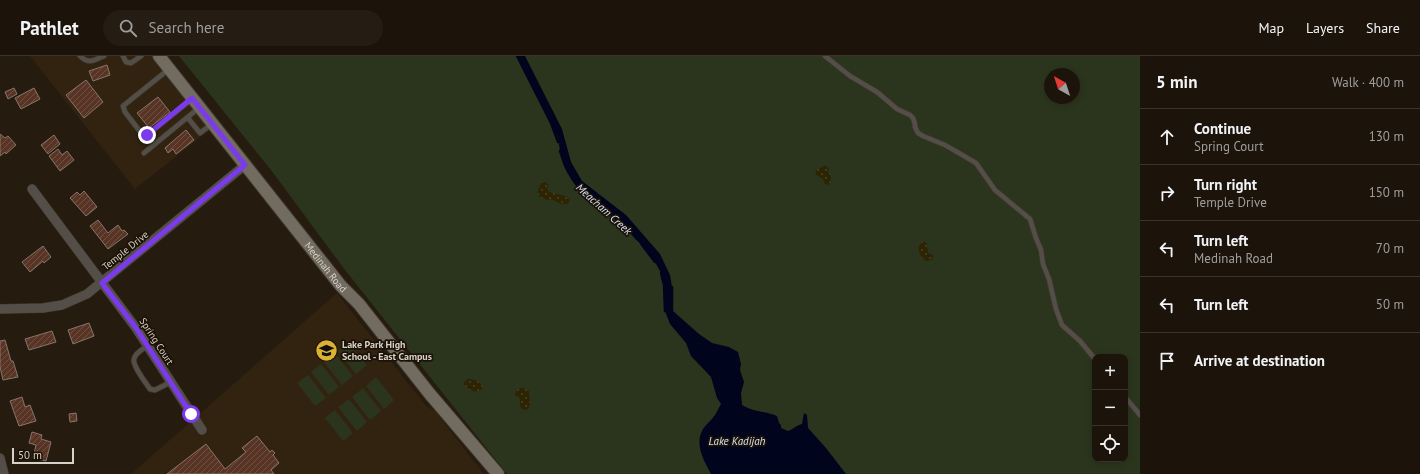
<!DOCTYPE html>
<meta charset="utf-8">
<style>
body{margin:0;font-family:"PT Sans",sans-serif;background:#251d14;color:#f1f3f6}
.controls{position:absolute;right:12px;bottom:12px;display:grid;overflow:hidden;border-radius:8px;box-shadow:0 2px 6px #0003}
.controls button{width:36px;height:36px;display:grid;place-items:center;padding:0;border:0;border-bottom:1px solid #3a332c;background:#1c140b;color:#f1f3f6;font:20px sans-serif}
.compass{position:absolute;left:1044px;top:12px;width:36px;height:36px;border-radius:50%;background:#1c140b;box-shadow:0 2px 6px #0003;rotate:321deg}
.scale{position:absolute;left:12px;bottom:10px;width:62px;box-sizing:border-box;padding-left:4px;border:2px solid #d8d1c9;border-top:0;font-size:11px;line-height:14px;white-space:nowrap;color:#d8d1c9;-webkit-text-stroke:3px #1c1206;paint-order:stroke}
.stop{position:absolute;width:12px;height:12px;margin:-9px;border:3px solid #7c3aed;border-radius:50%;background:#fff}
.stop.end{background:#7c3aed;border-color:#fff;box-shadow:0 1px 4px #0008}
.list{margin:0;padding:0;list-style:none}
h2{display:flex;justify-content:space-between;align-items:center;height:52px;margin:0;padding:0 16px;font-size:17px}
h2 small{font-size:13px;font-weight:400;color:#a09e9d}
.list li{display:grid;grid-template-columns:26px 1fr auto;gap:12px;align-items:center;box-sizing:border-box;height:56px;padding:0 16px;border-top:1px solid #3a332c}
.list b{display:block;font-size:15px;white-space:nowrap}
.list p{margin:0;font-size:13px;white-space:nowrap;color:#a09e9d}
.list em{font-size:13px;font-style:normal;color:#a09e9d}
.icon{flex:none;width:22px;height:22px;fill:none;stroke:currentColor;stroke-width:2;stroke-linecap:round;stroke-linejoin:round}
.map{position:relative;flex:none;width:1140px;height:418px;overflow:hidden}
header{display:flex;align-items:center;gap:24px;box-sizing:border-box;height:56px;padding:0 20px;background:#1c140b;border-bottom:1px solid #3a332c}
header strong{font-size:19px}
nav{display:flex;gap:22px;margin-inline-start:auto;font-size:14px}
.search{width:280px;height:36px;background:#251d14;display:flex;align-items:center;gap:10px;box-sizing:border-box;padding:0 14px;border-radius:22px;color:#a09e9d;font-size:15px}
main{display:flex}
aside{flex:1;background:#1c140b}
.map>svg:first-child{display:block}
.built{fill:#322311}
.grass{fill:#2b351d;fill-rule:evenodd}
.sand{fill:url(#sand-dots)}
.water{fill:#00041c}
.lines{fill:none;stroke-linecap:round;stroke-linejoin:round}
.stream{stroke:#00041c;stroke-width:2.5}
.building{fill:url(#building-hatch);stroke:#87746c}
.lane-casing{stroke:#42382d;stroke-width:6}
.street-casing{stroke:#42382d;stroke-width:10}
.secondary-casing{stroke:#42382d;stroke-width:14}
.lane{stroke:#534f48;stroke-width:4.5}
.street{stroke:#534f48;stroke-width:9}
.secondary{stroke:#726b60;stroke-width:12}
.route{stroke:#7c3aed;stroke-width:5}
.labels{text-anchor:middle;stroke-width:3.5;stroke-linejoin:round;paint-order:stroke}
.street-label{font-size:10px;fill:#d8d1c9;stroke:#1c1206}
.poi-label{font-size:10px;font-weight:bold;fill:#d8d1c9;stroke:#1c1206;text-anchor:start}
.water-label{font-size:11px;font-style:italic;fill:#d5e2f9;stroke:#1c1206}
</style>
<header>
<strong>Pathlet</strong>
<div class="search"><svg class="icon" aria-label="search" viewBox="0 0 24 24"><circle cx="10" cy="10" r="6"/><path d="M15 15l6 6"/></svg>Search here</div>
<nav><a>Map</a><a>Layers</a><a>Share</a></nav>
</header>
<main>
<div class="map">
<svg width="1140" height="418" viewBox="0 0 1140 418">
<defs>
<pattern id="sand-dots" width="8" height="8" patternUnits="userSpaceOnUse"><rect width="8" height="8" fill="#2c2403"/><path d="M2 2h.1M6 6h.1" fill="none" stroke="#4a4326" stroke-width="1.8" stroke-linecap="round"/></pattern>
<pattern id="building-hatch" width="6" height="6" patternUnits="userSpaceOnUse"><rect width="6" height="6" fill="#583425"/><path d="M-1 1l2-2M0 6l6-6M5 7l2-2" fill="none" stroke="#6f5043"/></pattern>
</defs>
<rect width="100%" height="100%" fill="#261b0f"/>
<!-- built -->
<g class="built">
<polygon points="30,0 154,0 212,72 135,133"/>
<polygon points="337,237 426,350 435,355 484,418 131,418"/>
</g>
<!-- grass -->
<g class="grass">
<path d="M179,0H1140V418H507L345,214L271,114ZM1050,18H1074V42H1050ZM1095,301H1125V403H1095Z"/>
<polygon points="348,286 367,309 356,318 338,295"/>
<polygon points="335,297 353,320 342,329 324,306"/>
<polygon points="321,308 339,331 329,339 311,316"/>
<polygon points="308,319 326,342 315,350 297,327"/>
<polygon points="376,321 394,344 384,353 366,330"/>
<polygon points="363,332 381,355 370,364 352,341"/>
<polygon points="349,343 367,366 357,375 338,351"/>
<polygon points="335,354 353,377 343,385 325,362"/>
</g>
<!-- sand -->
<g class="sand">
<polygon points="824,109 829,112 828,116 831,121 830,127 828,129 825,128 823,123 815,118 817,113 819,113"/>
<path d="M545,126L549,129L547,133L549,136L566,140L570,144V146C564,151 557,146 551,143L548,144L541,142L537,137L541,127Z"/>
<polygon points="922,186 925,186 927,188 928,197 933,199 932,204 926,205 920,199 918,191"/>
<path d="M468,323C475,323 478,325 483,330L482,333C474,338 471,335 464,329V326Z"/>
<path d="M520,332H523L529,335C529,343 533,347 527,354L522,353L520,350V343L515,339L516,335Z"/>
</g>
<!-- water -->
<path class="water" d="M517,0H525L562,73L571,106L582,125L626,159L660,198L670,219L672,231L673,255L699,278L712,287L729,291L738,296L741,308L740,314L744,326L741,337L742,349C753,356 765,355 777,360L779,367L781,369V372L788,375C794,373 795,370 802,368L804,357L807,359L808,372L826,392L846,418H711C704,405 694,388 703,373C706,368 712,364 715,359C717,355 719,352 721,348L717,342L711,321L691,300L686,287L670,268L665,255L664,229L661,217L655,206L627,172L597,149L575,128L564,110L560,95L558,82Z"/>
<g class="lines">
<!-- stream -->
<g class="stream">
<polyline points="517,0 551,67 558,86"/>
<path d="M560,95C569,127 584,139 610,158"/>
<polyline points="614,161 627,172 638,184"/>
<polyline points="642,189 655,206"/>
<polyline points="661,217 664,229 665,255 667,255"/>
<polyline points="672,231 672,255"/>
</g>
</g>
<!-- building -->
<g class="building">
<polygon points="107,9 110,19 93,25 89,15"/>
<polygon points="86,24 103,46 84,62 66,39"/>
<polygon points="14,32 17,38 8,43 5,36"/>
<polygon points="34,32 40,43 21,53 15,42"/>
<polygon points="158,41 170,56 149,72 137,57"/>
<polygon points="186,74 194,84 176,98 173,93 168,97 165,92"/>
<polygon points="0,78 5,82 8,80 16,89 6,98 5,96 0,100"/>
<polygon points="54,79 60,88 48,98 41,89"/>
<polygon points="58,93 62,99 67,95 74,104 60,115 49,100"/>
<polygon points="84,135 97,151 86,160 70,142 77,136 80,139"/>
<polygon points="98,164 108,177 118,169 122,175 124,174 128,178 108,193 90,170"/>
<polygon points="43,190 51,201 44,207 43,205 30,216 22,206"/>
<polygon points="89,267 94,280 73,288 68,274"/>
<polygon points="52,275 56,286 29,294 25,283"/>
<polygon points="5,284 11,305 13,305 18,321 3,324 0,311 0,285"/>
<polygon points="22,341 25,351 30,349 36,365 19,370 10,345"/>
<polygon points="76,357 77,365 70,366 69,358"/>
<polygon points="32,376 42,379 41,383 51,386 46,405 33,402 36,389 29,387"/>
<polygon points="257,380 270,396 272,394 275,397 273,399 279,407 271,414 274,418 167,418 206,388 225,413 246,396 242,392"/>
</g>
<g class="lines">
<defs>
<g id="lane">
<path d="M80,0C89,9 94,4 104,0"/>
<polyline points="123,0 126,6 131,7 141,0"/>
<polyline points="825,0 850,20 877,36 897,53 910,59 913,62 915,68 915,71 918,77 923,80 945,89 976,107 995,134 1030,163 1036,182 1041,194 1043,208 1049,223 1056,253 1062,269 1080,285 1095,303"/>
<polyline points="169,13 123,50 125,56 142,78 147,79 192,43"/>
<polyline points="188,62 200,77 212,68"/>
<polyline points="144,97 200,51"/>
<path d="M147,290C143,293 135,297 134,303C132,309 146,327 150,333L155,334L171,326"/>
<polyline points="1125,341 1140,359"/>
</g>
<g id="street">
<polyline points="32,133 136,272 202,374"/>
<polyline points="0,253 43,252 62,249 87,238 245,109"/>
<polyline points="0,402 4,418"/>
</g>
<g id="secondary">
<path id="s1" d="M159,0L341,230L359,248L429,337L498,418"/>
</g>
</defs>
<!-- lane casing -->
<use href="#lane" class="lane-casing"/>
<!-- street casing -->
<use href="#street" class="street-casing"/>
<!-- secondary casing -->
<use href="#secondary" class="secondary-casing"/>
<!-- lane -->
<use href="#lane" class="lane"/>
<!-- street -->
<use href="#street" class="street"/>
<!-- secondary -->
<use href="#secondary" class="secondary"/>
</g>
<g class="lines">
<!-- route -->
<polyline class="route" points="147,79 192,42 245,109 102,227 136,272 191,358"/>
</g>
<!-- icons -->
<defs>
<symbol id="school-disc" viewBox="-11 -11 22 22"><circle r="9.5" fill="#dcb233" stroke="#1c1206"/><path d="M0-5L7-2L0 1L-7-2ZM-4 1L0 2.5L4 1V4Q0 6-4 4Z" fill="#111"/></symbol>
</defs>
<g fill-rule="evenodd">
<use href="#school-disc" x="314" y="282" width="25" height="25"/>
</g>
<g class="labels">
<!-- street labels -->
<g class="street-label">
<text transform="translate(125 194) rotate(-39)" y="4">Temple Drive</text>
<text dy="4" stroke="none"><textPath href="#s1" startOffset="269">Medinah Road</textPath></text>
<text transform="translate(157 285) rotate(57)" y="4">Spring Court</text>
</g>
<!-- poi labels -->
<g class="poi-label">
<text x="342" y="292">Lake Park High<tspan x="342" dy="12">School - East Campus</tspan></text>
</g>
<!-- water labels -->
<g class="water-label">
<text transform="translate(604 153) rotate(42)" y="4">Meacham Creek</text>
<text x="737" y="389">Lake Kadijah</text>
</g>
</g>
</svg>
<div class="controls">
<button>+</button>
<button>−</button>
<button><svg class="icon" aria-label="locate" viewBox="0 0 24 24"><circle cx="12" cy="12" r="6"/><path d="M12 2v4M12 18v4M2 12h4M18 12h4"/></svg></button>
</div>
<svg class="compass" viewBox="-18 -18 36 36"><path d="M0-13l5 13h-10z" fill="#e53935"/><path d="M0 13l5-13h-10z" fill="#a09e9d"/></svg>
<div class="scale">50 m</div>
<div class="stop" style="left:191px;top:358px"></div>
<div class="stop end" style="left:147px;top:79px"></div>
</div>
<aside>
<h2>5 min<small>Walk · 400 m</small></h2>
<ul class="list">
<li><svg class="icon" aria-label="ahead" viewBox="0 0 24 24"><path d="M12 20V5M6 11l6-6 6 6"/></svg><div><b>Continue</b><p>Spring Court</p></div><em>130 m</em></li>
<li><svg class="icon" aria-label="right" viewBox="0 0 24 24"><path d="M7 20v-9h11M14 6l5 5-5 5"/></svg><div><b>Turn right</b><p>Temple Drive</p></div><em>150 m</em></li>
<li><svg class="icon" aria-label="left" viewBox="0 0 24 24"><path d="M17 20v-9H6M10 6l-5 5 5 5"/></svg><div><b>Turn left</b><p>Medinah Road</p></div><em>70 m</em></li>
<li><svg class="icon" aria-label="left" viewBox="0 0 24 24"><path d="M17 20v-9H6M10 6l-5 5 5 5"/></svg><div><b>Turn left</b></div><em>50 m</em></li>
<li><svg class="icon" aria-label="arrive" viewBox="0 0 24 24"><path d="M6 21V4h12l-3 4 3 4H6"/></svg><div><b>Arrive at destination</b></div></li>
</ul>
</aside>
</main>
